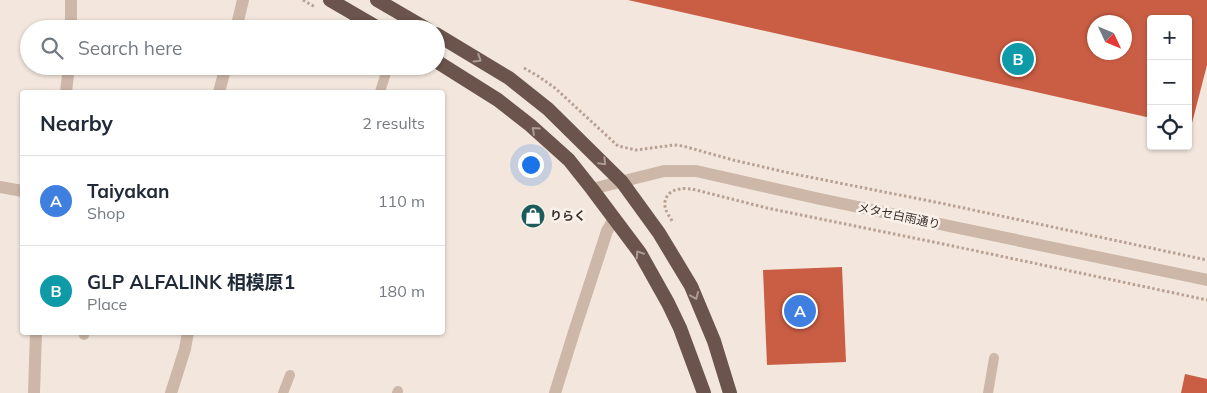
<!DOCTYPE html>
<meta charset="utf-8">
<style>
body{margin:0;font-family:Mulish,"Noto Sans JP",sans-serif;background:#f6f6f7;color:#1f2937}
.controls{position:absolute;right:15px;top:15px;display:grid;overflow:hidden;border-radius:5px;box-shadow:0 1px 4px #0004}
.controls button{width:45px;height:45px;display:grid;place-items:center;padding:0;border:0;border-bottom:1px solid #e0e1e3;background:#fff;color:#1f2937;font:25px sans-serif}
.compass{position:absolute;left:1087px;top:15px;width:45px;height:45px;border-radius:50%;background:#fff;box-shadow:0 1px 4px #0004;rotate:134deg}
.you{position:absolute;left:530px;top:164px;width:18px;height:18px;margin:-12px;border:4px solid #fff;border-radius:50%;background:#1a73e8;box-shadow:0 0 0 8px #1a73e833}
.badge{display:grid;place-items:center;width:32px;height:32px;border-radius:50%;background:#1c5b5c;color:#fff;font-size:16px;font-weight:700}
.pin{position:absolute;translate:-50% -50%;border:2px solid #fff;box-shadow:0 1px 5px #0006}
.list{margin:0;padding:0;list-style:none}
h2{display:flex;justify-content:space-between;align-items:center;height:65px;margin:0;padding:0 20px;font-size:21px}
h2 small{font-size:16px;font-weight:400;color:#747a83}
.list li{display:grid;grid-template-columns:32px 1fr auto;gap:15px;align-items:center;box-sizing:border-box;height:90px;padding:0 20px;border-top:1px solid #e0e1e3}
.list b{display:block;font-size:19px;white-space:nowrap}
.list p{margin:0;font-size:16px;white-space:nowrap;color:#747a83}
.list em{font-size:16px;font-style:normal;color:#747a83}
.icon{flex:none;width:28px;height:28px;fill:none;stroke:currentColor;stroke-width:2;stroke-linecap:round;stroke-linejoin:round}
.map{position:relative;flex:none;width:1207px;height:393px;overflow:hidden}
.search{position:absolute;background:#fff;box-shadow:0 1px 4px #0004;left:20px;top:20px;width:425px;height:55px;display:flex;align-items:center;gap:12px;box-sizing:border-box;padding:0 18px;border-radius:28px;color:#747a83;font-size:19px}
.panel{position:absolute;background:#fff;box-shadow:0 1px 4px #0004;left:20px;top:90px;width:425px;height:245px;border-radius:5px}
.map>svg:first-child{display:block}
.building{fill:#ca5e44;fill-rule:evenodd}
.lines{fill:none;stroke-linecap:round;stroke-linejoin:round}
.path{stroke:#b8a092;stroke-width:3;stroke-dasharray:2.5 2.5;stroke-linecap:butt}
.service{stroke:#ccb7a8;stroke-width:10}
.minor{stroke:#ccb7a8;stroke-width:12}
.tertiary{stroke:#ccb7a8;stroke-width:12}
.trunk{stroke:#6a544c;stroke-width:14}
.oneway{stroke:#ab9b93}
.labels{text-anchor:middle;stroke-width:5;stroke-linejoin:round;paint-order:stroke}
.poi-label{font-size:12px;font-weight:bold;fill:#382d29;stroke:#faf2ea;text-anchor:start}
.street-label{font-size:12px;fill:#382d29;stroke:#faf2ea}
</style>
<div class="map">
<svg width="1207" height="393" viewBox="0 0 1207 393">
<rect width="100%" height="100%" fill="#f3e7dd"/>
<!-- building -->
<g class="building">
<path d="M628,0H1207V65L1191,127L1188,126V19H1151V118ZM1094,22H1124V52H1094Z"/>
<polygon points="842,267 846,362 767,365 763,270"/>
<polygon points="1185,374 1207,379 1207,393 1181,393"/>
</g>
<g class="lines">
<!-- path -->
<g class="path">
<polyline points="303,0 315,7"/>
<polyline points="416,66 423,71"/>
<polyline points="524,68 538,76 555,88 618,146 636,150 674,145 683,146 733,160 794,174 945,204 1207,260"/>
<path d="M672,221C670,217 667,213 666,210C662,199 669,190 680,189C683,188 688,189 692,189L767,208L972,250L1207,300"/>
</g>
<!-- service -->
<g class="service">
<polyline points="380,92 388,66"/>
<polyline points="84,335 84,332"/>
<polyline points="283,393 290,375"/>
<polyline points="397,393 398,391"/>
<polyline points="988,393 994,358"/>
</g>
<!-- minor -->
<g class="minor">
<polyline points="71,0 71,29"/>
<polyline points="236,29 243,0"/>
<polyline points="66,92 69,66"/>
<polyline points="219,92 226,66"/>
<polyline points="0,187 22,191"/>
<polyline points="34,393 36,332"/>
<polyline points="171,393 185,349 188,332"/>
<polyline points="555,393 574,332 607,231 614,219"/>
</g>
<!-- tertiary -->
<polyline class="tertiary" points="592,189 664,171 696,171 820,199 1207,280"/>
<!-- trunk -->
<g class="trunk">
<polyline points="330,0 380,29"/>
<polyline points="377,0 427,29"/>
<polyline points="436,34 509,78 548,109 622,182 659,233 691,286 714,341 730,393"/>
<polyline points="436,61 498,100 530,125 569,160 592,189 640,253 668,303 680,328 704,393"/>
</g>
</g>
<!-- one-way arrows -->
<defs><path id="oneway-chevron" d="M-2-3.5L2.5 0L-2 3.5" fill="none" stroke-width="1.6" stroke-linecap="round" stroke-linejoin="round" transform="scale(1.25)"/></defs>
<g class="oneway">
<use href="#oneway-chevron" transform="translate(478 59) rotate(32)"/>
<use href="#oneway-chevron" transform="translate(535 130) rotate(-138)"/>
<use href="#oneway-chevron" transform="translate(603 162) rotate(45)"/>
<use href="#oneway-chevron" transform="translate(639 254) rotate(-123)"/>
<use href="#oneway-chevron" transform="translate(695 296) rotate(67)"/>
</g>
<!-- icons -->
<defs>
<symbol id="shop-disc" viewBox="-11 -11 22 22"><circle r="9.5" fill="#1c5b5c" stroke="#faf2ea"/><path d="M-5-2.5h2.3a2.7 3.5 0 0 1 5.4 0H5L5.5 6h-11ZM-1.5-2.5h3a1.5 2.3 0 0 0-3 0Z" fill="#fff"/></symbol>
</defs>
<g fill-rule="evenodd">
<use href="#shop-disc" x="519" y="202" width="28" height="28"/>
</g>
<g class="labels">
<!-- poi labels -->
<g class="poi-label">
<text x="550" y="220">りらく</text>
</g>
<!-- street labels -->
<g class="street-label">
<text transform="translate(899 216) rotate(12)" y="4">メタセ白雨通り</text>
</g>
</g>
</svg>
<div class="controls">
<button>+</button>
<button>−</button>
<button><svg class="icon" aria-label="locate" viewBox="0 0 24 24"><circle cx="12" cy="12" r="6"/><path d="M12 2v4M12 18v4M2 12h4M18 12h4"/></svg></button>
</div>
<svg class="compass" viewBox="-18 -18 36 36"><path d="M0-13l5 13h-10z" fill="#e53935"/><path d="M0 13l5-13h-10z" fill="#747a83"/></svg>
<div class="you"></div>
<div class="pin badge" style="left:800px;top:311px;background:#3f7fe0">A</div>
<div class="pin badge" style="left:1018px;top:59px;background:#0f9aa8">B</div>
<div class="search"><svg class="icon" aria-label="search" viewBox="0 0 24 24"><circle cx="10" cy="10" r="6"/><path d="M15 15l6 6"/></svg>Search here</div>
<section class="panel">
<h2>Nearby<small>2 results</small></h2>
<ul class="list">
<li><span class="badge" style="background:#3f7fe0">A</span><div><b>Taiyakan</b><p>Shop</p></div><em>110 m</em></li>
<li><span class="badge" style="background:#0f9aa8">B</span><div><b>GLP ALFALINK 相模原1</b><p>Place</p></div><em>180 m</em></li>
</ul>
</section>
</div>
